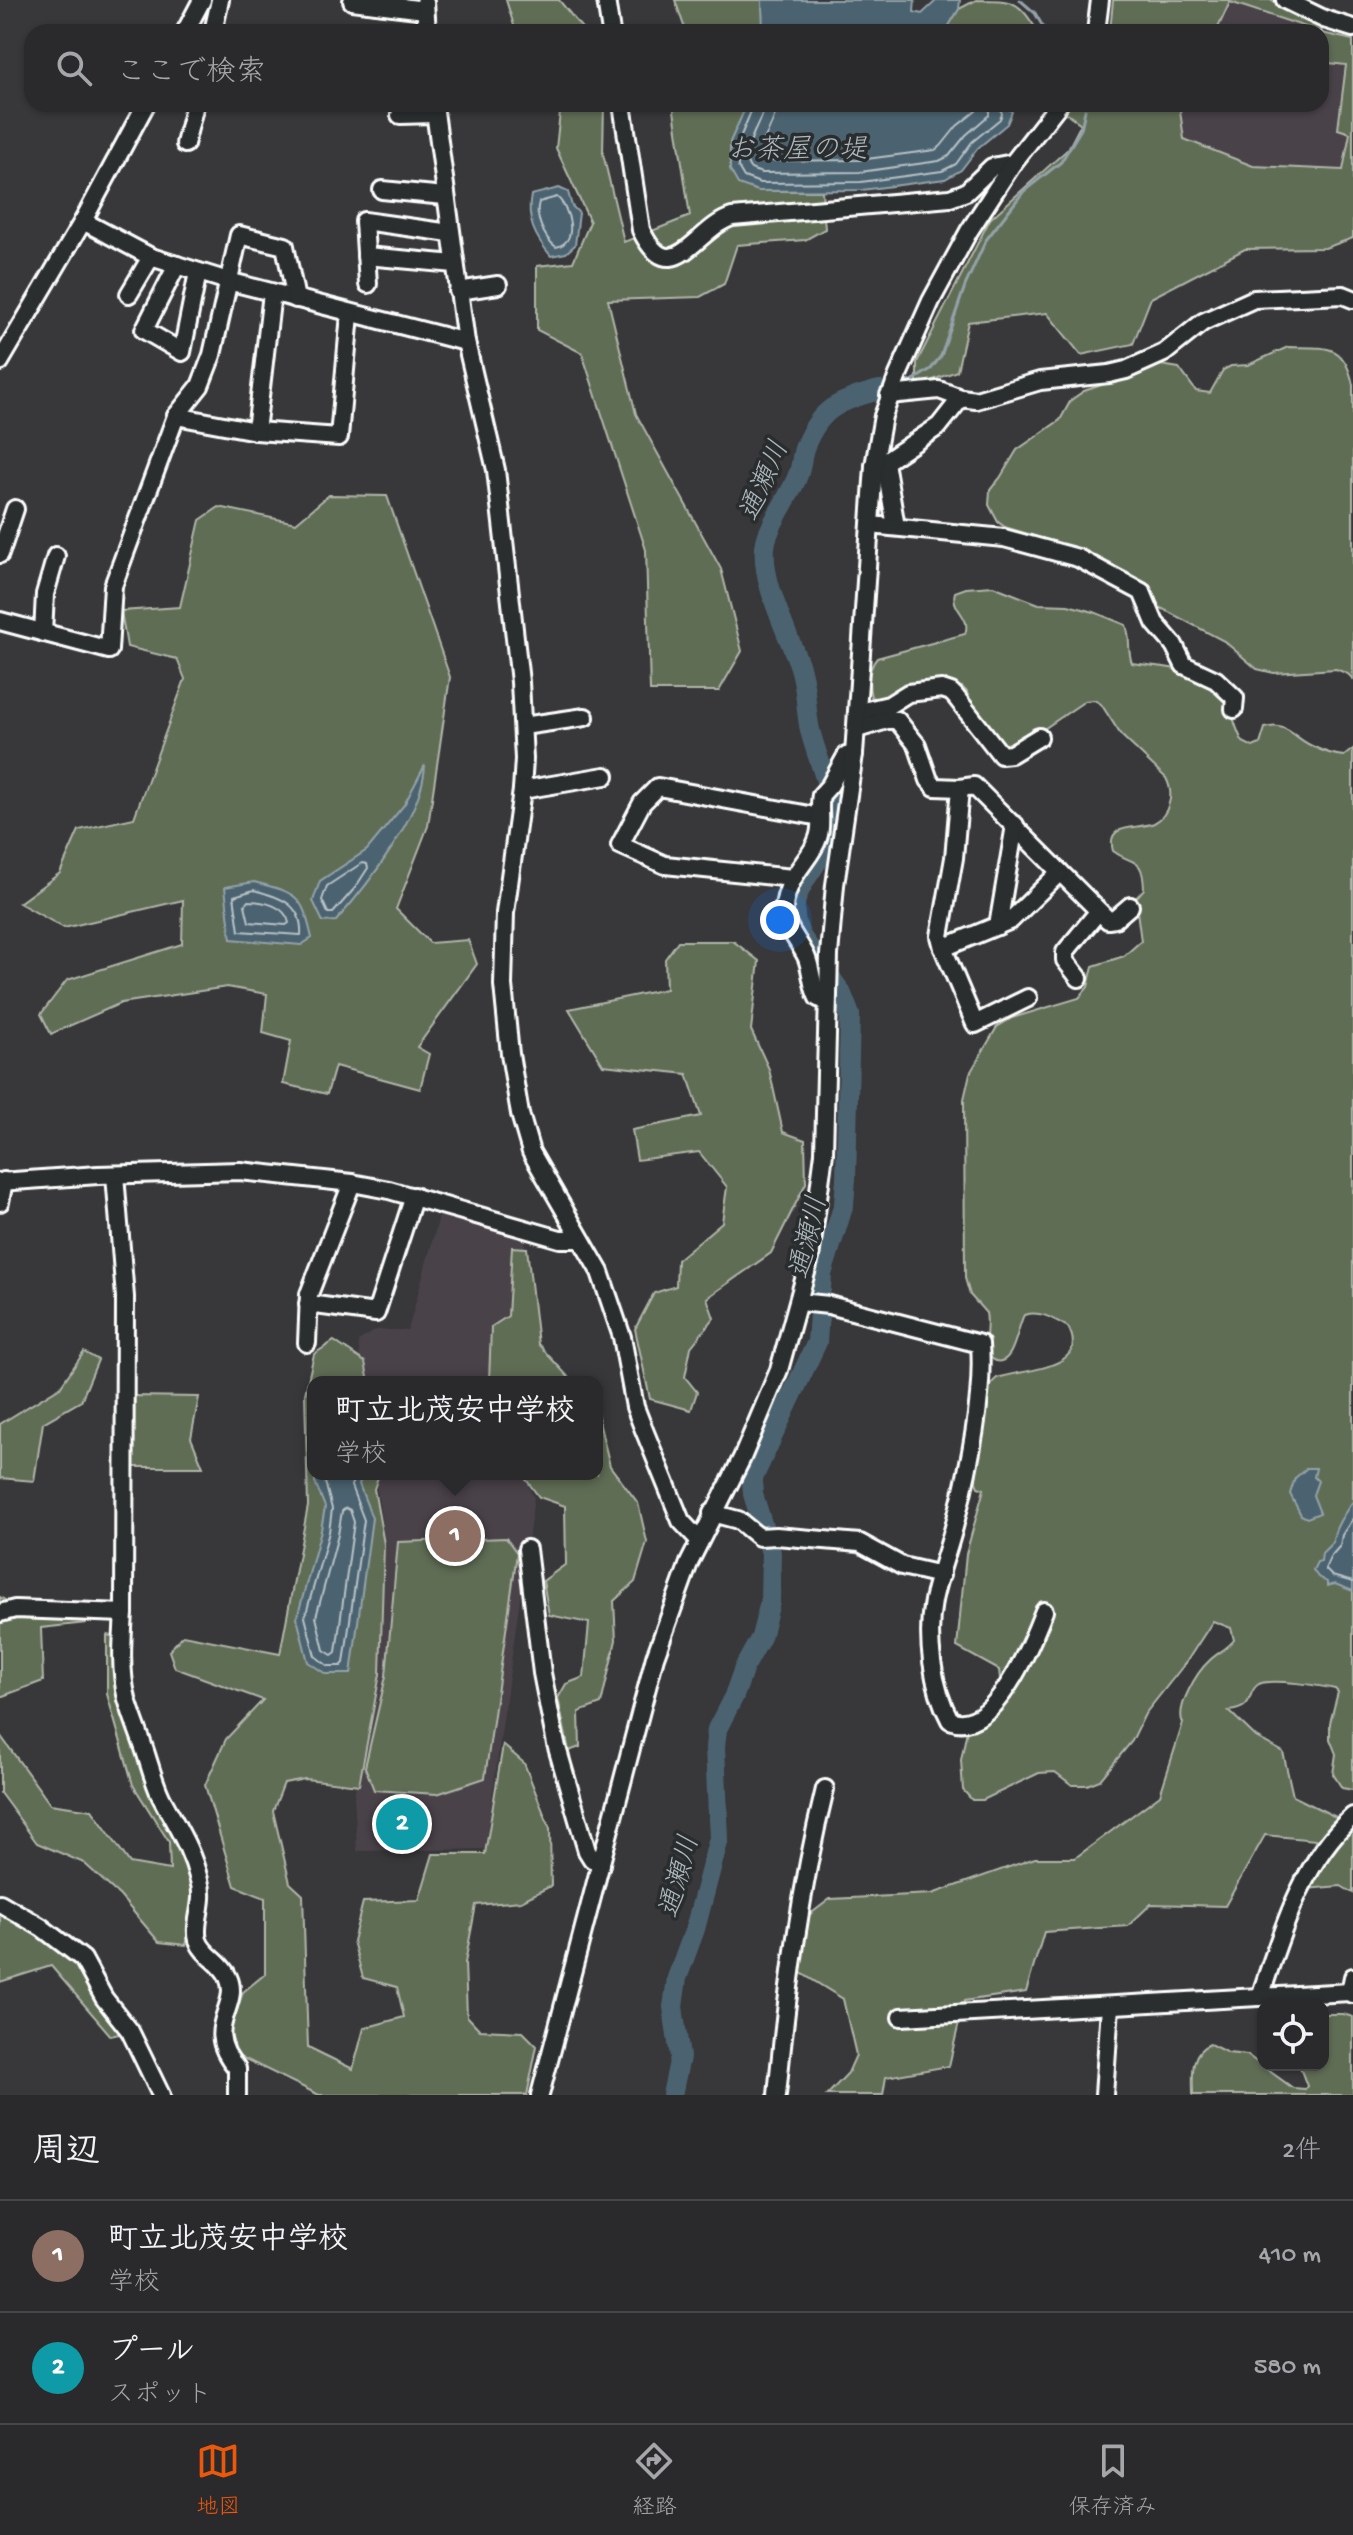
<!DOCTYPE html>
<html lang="ja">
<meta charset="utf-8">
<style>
body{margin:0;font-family:"Gochi Hand","Klee One",sans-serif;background:#363538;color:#f1f3f6}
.controls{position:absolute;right:24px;bottom:24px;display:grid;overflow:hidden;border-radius:16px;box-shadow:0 2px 6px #0004}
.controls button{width:72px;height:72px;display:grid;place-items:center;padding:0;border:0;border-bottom:2px solid #464548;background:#2a292c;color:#f1f3f6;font:40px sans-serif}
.you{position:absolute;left:780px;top:920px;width:28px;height:28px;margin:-20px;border:6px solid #fff;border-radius:50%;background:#1a73e8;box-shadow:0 0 0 12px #1a73e833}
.badge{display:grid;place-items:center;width:52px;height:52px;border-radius:50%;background:#ea580c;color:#fff;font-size:26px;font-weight:700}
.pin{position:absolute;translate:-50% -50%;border:4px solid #fff;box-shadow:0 2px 8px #0006}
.popup{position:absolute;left:307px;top:1376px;width:296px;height:104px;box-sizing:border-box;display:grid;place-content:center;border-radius:16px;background:#2a292c;filter:drop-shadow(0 2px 6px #0005);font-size:26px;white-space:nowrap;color:#a5a6a9}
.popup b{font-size:30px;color:#f1f3f6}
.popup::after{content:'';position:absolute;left:50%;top:100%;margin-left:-16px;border:16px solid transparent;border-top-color:#2a292c}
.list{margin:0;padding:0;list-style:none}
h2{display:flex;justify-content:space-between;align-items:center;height:104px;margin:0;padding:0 32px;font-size:34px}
h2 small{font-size:26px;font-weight:400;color:#a5a6a9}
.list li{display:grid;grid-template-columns:52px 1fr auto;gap:24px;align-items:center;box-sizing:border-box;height:112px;padding:0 32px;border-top:2px solid #464548}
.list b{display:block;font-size:30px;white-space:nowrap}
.list p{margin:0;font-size:26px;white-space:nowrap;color:#a5a6a9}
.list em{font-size:26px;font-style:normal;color:#a5a6a9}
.icon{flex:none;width:44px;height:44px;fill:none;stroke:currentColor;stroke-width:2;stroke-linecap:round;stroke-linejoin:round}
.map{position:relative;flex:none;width:1353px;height:2095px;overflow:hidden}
.search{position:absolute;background:#2a292c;box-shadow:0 2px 6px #0004;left:24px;right:24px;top:24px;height:88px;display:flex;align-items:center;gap:20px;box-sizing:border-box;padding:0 28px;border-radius:24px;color:#a5a6a9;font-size:30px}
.sheet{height:328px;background:#2a292c}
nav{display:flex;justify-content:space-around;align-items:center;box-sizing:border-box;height:112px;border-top:2px solid #464548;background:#2a292c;font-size:22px;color:#a5a6a9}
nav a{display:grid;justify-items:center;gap:4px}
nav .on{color:#ea580c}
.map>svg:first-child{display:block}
.built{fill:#484349}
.green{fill:#606d55;stroke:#b0b6aa;stroke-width:2}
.water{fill:#4b6470;stroke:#93a2a9;stroke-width:2}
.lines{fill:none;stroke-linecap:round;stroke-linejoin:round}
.shore{stroke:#b7c1c6;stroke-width:2}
.stream{stroke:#93a2a9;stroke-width:3}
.river{stroke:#4b6470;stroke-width:20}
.minor-casing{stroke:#fff;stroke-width:22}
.minor{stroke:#2a2d2e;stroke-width:16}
.labels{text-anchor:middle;stroke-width:7;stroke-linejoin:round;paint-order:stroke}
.water-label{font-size:28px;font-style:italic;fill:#aeb9bf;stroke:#2a2d2e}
</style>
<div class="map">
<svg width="1353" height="2095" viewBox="0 0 1353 2095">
<rect width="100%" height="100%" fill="#38373a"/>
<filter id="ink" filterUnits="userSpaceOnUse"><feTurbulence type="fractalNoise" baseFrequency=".0125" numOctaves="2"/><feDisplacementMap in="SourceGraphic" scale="16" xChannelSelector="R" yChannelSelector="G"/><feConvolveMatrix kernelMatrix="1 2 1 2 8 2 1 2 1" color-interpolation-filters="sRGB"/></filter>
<g filter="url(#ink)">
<!-- built -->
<g class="built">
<polygon points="1230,2 1319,32 1216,32"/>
<polygon points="1321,62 1346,65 1338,128 1350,132 1343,170 1253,166 1183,139 1180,111 1183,104 1321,104"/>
<polygon points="441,1209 526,1236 514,1321 499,1382 363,1382 358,1341 376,1330 408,1330"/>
<polygon points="375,1474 523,1474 534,1498 485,1849 357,1851 354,1796 375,1667 382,1523"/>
</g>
<!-- green -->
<g class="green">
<polygon points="506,0 559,0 585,32 516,32"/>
<polygon points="675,0 762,0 764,31 686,32"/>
<path d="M976,0C1014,0 1018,0 1038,32H945L959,9Z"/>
<polygon points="1113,0 1272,0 1321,26 1322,33 1353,40 1353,238 1325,248 1245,249 1151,298 1133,344 1081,355 1047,313 968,322 957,371 917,386 917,362 990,219 1068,149 1081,124 1054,104 1183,104 1180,111 1184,139 1253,166 1343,170 1350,133 1338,129 1346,65 1321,62 1321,32 1230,2 1216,32 1110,32"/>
<polygon points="561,104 604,104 603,154 624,242 690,216 673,104 747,104 758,191 822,191 825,229 805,240 737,245 724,284 700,297 608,300 636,414 721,569 742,651 719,691 650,691 646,550 582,353 537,330 537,266 573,262 590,222 556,148"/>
<path d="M1288,347C1326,348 1344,342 1353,385V679L1348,674L1336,669L1274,673L1257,669L1224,641L1159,607L1132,586L1073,548L1005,527L998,522L989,505L990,490L1000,478L1017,450L1060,420L1071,400L1084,391L1161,365L1179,368L1196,391L1210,393L1223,370L1231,366L1248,365Z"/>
<polygon points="329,495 387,496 450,677 428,826 396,909 430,943 468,940 477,964 417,1047 429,1054 420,1089 335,1066 327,1094 283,1084 291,1041 263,1033 267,994 227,987 121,1003 51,1034 41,1014 67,980 182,944 183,900 64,928 19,903 60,873 79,830 134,818 185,679 177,659 127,647 121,611 180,607 200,520 219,507 296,523"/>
<path d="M993,586L1039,604L1068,605L1094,612L1126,625C1131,638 1127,650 1132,663C1166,668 1200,666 1223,696C1233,708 1234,728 1243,742L1253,747L1260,744L1265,728C1286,721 1294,738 1312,746C1322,751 1333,755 1344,756L1353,749V1790L1342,1788L1333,1774L1336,1754L1330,1739V1723L1338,1692L1335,1689C1322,1686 1271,1678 1259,1684C1245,1692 1257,1708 1229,1711L1256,1737L1283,1752L1293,1796L1336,1817L1353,1807V1893L1341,1886L1305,1889L1297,1883V1875L1316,1840L1265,1835L1225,1906L1151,1904L1128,1926L1044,1932L1026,1992L964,2001L949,2066L886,2077L883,2095H827L848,2073L856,2055L843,1999L798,1971L809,1915L830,1899L932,1894L1035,1858H1075L1160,1795L1183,1723C1175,1708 1197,1672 1209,1661C1217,1653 1227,1649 1234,1640L1231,1628L1213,1621L1187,1661L1145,1714L1132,1741L1100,1780L1087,1785H1072L1055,1772L1039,1773L983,1800H972L963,1790L961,1760L967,1730L1001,1688L999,1670L957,1647L966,1554L984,1489L978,1487L976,1482C978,1455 975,1394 997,1378C1022,1369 1092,1370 1068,1327C1053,1319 1041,1310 1024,1315C1017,1327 1014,1366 996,1361C991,1359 990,1357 988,1352C983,1339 989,1326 986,1313L970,1295L965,1278L964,1099L970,1073L997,1027L1012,1018L1079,998L1088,987L1093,966L1124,956L1141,941L1136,904V898L1144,889C1143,855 1133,866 1113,851C1105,821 1139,830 1154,823C1162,819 1167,811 1169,803C1172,794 1170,786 1166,778L1121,735L1101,704L1094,700L1085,701L1016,748L1002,746L969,702L967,692L962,687L928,682L884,700L871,697C868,684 868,668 877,658L965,634C972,616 950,610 955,592L966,588Z"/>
<polygon points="678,941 733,941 759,961 751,1030 769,1069 783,1132 805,1140 806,1183 771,1253 707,1298 714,1318 691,1347 685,1377 697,1392 691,1410 650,1399 635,1329 654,1293 676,1286 677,1260 722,1222 727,1187 699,1152 637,1160 632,1130 701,1116 687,1074 603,1065 569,1009 666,989 665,959"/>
<polygon points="512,1247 527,1248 538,1344 573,1382 489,1382 491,1327 508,1316"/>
<polygon points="334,1341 365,1362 369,1382 313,1382 313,1474 379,1474 374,1489 384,1544 380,1674 359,1785 305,1779 284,1783 273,1811 290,1883 303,1895 308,2047 353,2069 364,2028 404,2017 397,1987 363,1978 353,1941 363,1902 419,1900 433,1854 485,1854 503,1745 524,1763 550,1829 551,1886 521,1901 476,1905 465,1963 467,2016 480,2030 523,2032 537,2046 527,2095 319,2095 237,2055 230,2031 243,1992 265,1974 265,1898 235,1886 205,1785 226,1739 263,1700 175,1668 169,1651 183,1635 280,1654 308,1506 305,1394 314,1354"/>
<polygon points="84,1352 98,1360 81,1401 43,1423 34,1481 0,1478 0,1424 60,1387"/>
<polygon points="131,1396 199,1397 191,1438 203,1467 130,1467"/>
<polygon points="597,1413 610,1466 638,1503 647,1542 635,1582 614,1601 616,1640 601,1704 579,1712 580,1747 569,1751 558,1698 566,1684 584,1677 589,1623 549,1615 543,1581 566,1564 565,1506 539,1497 522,1474 597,1474"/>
<polygon points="506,1538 517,1553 485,1778 437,1794 374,1790 365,1767 386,1676 398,1542"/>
<polygon points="0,1597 15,1606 93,1608 86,1623 41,1628 43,1681 0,1697"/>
<polygon points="107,1635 116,1637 120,1700 189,1858 199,1897 186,1945 159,1942 120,1896 84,1863 37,1843 0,1793 0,1735 50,1804 92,1810 130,1863 170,1870 169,1842 133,1785 107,1694"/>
<polygon points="0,1912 82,1965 123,2033 111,2036 51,1966 0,1982"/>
<path d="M1323,2014H1343L1353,2017V2095H1193C1193,2076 1189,2052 1210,2044L1228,2053L1247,2055L1293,2088L1305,2089L1307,2086L1299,2065H1323Z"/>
</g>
<!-- water -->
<g class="water">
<polygon points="762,0 915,0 914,12 922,14 937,0 960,0 959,9 945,32 763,32"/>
<polygon points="747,104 1004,104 1012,112 1007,124 978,148 961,170 945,179 862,190 758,191 738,184 730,170 730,142"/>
<path d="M559,188L568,192L572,206L579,213L575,245L566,253L551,256C535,237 526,220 531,195Z"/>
<path d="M425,765C423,814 368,885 336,921L323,922L313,901L320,881L367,850L404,805Z"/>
<path d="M254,882C297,893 302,894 312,938L301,945L231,939L225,887Z"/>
<polygon points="1307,1468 1316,1468 1314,1477 1318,1481 1313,1495 1320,1513 1307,1518 1301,1515 1290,1494 1295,1478"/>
<polygon points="316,1474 364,1474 359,1484 372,1518 351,1674 326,1674 308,1662 297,1618 321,1530 325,1507 315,1482"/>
<path d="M1353,1501V1591L1335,1584L1327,1586V1582L1318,1577L1313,1570L1317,1562L1321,1561L1322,1553L1333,1542C1333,1529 1346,1511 1353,1501Z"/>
</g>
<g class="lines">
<!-- shore -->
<g class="shore">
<polyline points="754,104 738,143 738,167 744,177 760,183 861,182 942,171 956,164 972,142 1000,119 1002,114 999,104"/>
<path d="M765,104C763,120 738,153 750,168C751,170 759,172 762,173L860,172L939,161L949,156L966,135L989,115V104"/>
<path d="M777,104C776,124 760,139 760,158L763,161L859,160L935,150L941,146L957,126L976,111L977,104"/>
<path d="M557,197C569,207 580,242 556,247C544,238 534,216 539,202Z"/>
<polygon points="362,863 367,864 368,868 355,888 333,913 328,913 322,900 327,886"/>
<path d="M254,890C280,897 303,904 301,935L239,931L234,896Z"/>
<path d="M248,901C264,901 286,906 289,923L286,925L249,922L245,905Z"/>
<polyline points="323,1474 332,1509 329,1532 305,1617 315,1656 328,1666 341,1666 344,1663 364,1520 351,1486 355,1474"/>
<polygon points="346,1508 350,1510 354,1522 336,1652 332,1655 324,1650 316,1617 338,1535 342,1511"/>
<polyline points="1353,1518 1342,1535 1340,1546 1331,1556 1325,1569 1332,1576 1353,1582"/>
</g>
<!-- stream -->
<g class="stream">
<polyline points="1020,0 1035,13 1046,32"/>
<polyline points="903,383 912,381 931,369 941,356 965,286 986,240 1024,191 1061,162 1081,129 1085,110"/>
<polyline points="879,390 888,387"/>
</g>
<!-- river -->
<path class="river" d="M672,2095L680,2057L673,2007L677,1978L695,1929L719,1838L715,1747L717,1729L734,1696L744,1668L761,1637L770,1602L771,1553L753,1494L752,1480L817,1342L822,1274L844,1204L846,1179L850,1015L841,992L801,936C781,894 813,877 828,842C832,834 832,821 831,812C831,785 816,756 810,730C805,708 807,686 799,664C787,631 758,576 766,541C771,520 790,497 798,475C802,466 801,455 805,446C821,406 841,401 879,390"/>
<defs>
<g id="minor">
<polyline points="606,0 611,32"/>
<polyline points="1285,0 1324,19 1353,28"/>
<polyline points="352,1 425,10"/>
<polyline points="425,2 427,32"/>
<polyline points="185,32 202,0"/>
<polyline points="213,32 220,0"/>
<polyline points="1096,32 1100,0"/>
<polyline points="434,104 466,342 496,470 520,682 524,759 522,790 505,913 503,985 510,1054 520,1114 531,1152 600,1272 622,1337 635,1407 642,1425 681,1521 699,1540"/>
<path d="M622,104L641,230C671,293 696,228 732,217L950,198L966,192L992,167L1013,163"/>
<polyline points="400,115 435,114"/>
<polyline points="185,144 195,104"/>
<polyline points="382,190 445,196"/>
<polyline points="83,221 151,257 228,281 466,342"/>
<polyline points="366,256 455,264"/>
<polyline points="177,265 144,330 182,352 198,272"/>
<polyline points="368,284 364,221 450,233"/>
<polyline points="458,291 498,285"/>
<polyline points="129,294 151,257"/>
<polyline points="0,362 83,221 146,104"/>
<polyline points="889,395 939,390 961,398 976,400 1040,381 1109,374 1126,370 1164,353 1203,322 1254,299 1343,295 1353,299"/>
<polyline points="176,416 256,431 339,437 350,314"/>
<polyline points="256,431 272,293"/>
<polyline points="885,462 896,527"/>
<polyline points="874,466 885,462 939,426 961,398"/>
<polyline points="870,525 1004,538 1078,558 1142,592 1155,623 1174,645 1184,665 1216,680 1235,698 1234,709"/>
<polyline points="0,554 15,509"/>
<polyline points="0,621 109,650 113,586 176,416 200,386 212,355 239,235 285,246 296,299"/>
<polyline points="43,633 45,594 56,556"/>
<polyline points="859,712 889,705 908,693 942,689 951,692 955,696 1001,755 1011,754 1039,737"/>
<polyline points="523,726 585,717"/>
<polyline points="857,729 887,720 897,720 917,745 929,780 935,787 960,788 974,786 1108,920 1115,919 1130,906"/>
<polyline points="960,788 954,858 940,936 943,948 975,1024 1028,998"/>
<polyline points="522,790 605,776"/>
<polyline points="793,878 665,865 620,845 642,803 658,787 820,817"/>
<polyline points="998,926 1015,825"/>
<polyline points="943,948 1011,920 1060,872"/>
<polyline points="1079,978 1065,960 1065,952 1098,912"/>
<path d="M827,1001L818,998C811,985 812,969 806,956C790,926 774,918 792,881C799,866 813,854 818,838C823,825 818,809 821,795L830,785L846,756L854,754"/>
<path d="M115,1175L125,1297L124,1613C122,1642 120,1671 127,1699C132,1716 139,1733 145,1751C150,1766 154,1782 161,1797C176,1826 191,1847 199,1880C206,1903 193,1922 198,1940C203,1956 222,1962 228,1977C242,2007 200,2027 237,2068V2095"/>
<polyline points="0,1182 98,1175 240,1171 352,1183 389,1190 560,1239 580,1239"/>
<polyline points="0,1202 4,1181"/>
<path d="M799,1302L829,1305L980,1344C984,1396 969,1468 956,1519C950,1546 938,1575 933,1601C926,1638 932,1687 950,1720C994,1738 1032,1642 1044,1611"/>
<polyline points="308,1304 376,1313 414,1196"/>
<polyline points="307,1343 309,1294 352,1183"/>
<polyline points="712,1513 738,1520 759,1537 776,1536 860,1543 902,1566 941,1575"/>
<polyline points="527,1549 542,1673 549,1709 556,1744 587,1851 592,1859 601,1864"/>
<polyline points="0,1613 15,1609 124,1613"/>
<polyline points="0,1903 41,1927 83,1959 104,1998 130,2031 161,2095"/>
<polyline points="1350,1992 1353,1977"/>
<path d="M1260,1997C1281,1934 1302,1861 1353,1816"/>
<polyline points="901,2017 1350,1992 1353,1994"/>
<polyline points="540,2095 655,1657 689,1563 742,1458 779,1370 810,1258 824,1153 829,955 835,885 854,754 874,466 883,416 898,375 931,301 969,231 1013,163 1059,104"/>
<path d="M777,2095C787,1992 800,1890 825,1789"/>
<polyline points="1104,2095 1110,2006"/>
</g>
</defs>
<!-- minor casing -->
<use href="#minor" class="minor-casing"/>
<!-- minor -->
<use href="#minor" class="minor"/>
</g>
</g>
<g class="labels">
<!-- water labels -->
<g class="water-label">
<text x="797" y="157">お茶屋の堤</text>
<text transform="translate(762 480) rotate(-67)" y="10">通瀬川</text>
<text transform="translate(806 1237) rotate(-77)" y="10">通瀬川</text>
<text transform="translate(677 1876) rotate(-75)" y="10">通瀬川</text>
</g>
</g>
</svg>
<div class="controls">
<button><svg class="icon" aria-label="locate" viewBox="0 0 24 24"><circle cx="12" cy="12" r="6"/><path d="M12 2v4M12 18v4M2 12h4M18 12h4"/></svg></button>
</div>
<div class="you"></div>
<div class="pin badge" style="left:455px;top:1536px;background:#8d6e63">1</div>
<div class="popup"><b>町立北茂安中学校</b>学校</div>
<div class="pin badge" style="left:402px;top:1824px;background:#0f9aa8">2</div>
<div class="search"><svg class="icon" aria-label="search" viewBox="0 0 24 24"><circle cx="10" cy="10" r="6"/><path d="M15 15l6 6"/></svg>ここで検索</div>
</div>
<section class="sheet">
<h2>周辺<small>2件</small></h2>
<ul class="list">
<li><span class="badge" style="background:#8d6e63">1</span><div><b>町立北茂安中学校</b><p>学校</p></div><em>410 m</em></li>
<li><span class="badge" style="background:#0f9aa8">2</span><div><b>プール</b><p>スポット</p></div><em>580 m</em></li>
</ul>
</section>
<nav>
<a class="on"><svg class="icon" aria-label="map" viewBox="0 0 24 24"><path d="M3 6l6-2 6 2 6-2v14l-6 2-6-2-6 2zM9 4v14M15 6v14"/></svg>地図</a>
<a><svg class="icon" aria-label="directions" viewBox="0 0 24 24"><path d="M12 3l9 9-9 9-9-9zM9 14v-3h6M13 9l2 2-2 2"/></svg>経路</a>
<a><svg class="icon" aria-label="saved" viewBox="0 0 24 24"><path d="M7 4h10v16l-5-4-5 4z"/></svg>保存済み</a>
</nav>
